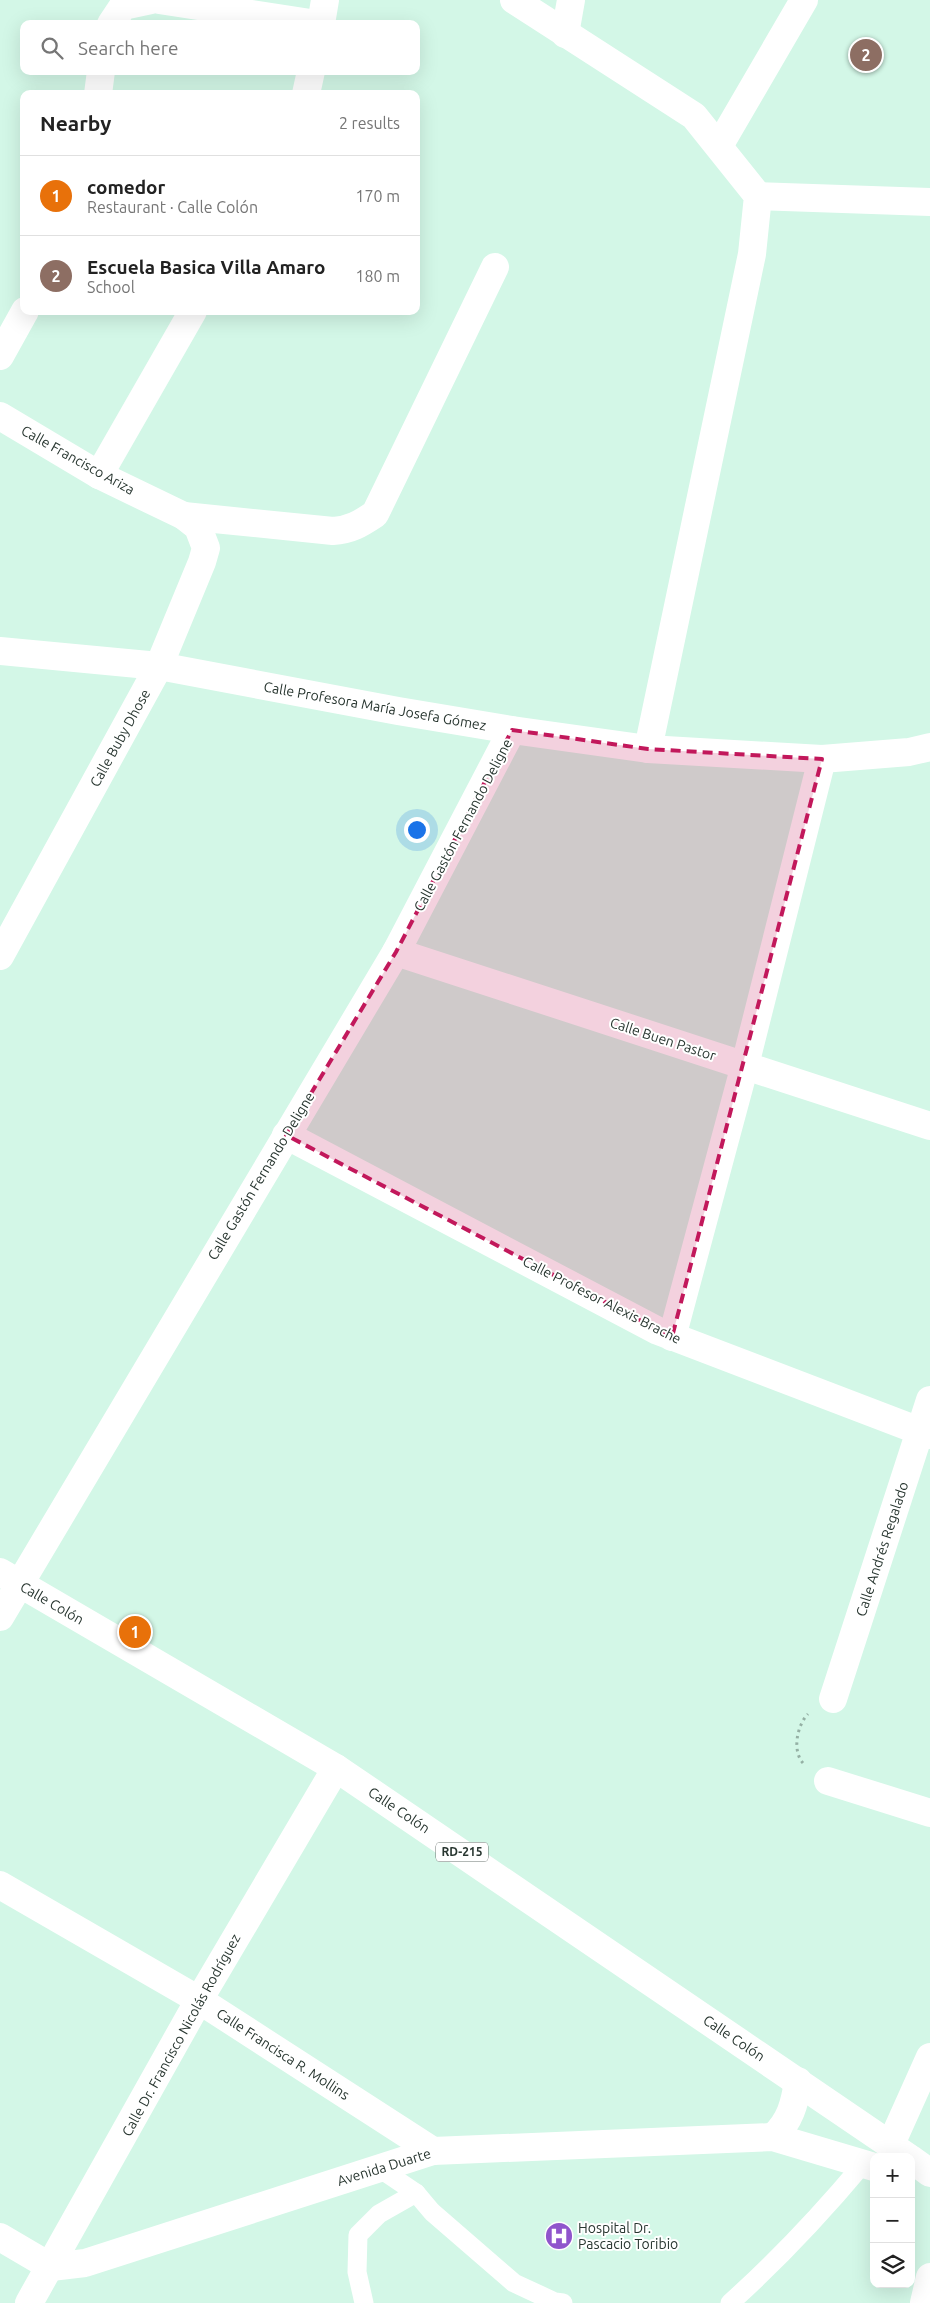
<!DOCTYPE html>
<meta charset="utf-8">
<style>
body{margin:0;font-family:Ubuntu,sans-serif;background:#f2f2f2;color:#222}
.controls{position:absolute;right:15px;bottom:15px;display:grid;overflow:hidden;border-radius:10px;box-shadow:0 5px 20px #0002}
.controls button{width:45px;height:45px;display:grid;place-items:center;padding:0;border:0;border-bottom:1px solid #e0e0e0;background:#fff;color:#222;font:25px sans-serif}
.you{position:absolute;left:416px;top:829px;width:18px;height:18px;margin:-12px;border:4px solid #fff;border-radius:50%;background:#1a73e8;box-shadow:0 0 0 8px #1a73e833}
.badge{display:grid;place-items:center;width:32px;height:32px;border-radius:50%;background:#b45309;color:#fff;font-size:16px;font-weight:700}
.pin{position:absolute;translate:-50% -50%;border:2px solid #fff;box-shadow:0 1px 5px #0006}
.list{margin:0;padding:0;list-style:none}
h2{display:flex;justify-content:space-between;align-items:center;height:65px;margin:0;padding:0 20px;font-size:21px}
h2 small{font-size:16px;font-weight:400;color:#767676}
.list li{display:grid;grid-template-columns:32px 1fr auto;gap:15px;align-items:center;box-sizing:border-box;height:80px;padding:0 20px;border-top:1px solid #e0e0e0}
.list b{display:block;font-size:19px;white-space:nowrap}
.list p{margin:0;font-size:16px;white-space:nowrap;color:#767676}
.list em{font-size:16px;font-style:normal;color:#767676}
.icon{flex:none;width:28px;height:28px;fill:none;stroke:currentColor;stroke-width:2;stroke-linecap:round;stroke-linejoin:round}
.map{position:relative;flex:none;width:930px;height:2303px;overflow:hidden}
.search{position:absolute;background:#fff;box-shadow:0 5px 20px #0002;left:20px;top:20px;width:400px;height:55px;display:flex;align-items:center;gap:12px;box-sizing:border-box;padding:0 18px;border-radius:10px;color:#767676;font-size:19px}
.panel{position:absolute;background:#fff;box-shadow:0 5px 20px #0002;left:20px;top:90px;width:400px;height:225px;border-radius:10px}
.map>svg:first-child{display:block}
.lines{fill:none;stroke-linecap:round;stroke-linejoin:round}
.path{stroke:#94b0a4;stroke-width:3;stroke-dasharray:2.5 4;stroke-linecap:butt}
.lane{stroke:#fff;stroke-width:19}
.street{stroke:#fff;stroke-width:28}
.primary{stroke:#fff;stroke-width:28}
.marked{fill:#c2185b;fill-opacity:0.2;stroke:#c2185b;stroke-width:4;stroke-dasharray:10 6;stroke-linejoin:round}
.labels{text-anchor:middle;stroke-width:4;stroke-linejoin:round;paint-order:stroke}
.shield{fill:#fff;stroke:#68726e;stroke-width:1}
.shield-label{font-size:12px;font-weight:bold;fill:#283630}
.street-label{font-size:14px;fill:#283630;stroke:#fff}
.poi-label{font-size:14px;fill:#283630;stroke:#fff;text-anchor:start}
</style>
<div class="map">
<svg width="930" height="2303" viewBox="0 0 930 2303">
<rect width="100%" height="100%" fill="#d3f7e7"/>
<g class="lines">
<!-- path -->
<path class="path" d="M803,1763C792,1751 797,1725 808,1714"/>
<!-- lane -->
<g class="lane">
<polyline points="379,2168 416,2193 432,2212 514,2283 555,2302 563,2303"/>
<polyline points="364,2303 357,2272 358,2235 379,2214 416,2193"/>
<path d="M730,2303C778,2260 822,2213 863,2164"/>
</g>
<!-- street -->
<g class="street">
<polyline points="159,0 317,24"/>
<polyline points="514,0 694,116 758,196 752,254 648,749"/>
<polyline points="111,24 123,6 151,0"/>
<polyline points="321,24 325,0"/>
<polyline points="565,34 571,0"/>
<polyline points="98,94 101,71"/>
<polyline points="306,94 311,71"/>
<polyline points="719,146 804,0"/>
<polyline points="758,196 930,202"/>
<polyline points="0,356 25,311"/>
<polyline points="0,416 99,475 184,516 198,527 206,548 202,562 159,666 0,956"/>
<polyline points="99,475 193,311"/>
<path d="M184,516L333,531C350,530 360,524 375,514L495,267"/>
<polyline points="0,651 159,666 398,711 512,730 648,749 822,759 909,752 930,747"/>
<polyline points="396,952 930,1126"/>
<polyline points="286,1135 658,1331 930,1435"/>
<polyline points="672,1337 745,1065 822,759"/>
<polyline points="0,1617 396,952 512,730"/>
<polyline points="833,1699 930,1400"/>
<polyline points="828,1781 930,1813"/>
<polyline points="0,1885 199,2000 433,2151"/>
<polyline points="891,2144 930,2057"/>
<polyline points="29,2303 199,2000 336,1768"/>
<polyline points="924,2303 930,2277"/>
</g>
<!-- primary -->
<g class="primary">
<polyline points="0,1572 336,1768 908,2157"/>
<path d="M773,2137C790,2122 795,2103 798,2081"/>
<polyline points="911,2159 930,2173"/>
<polyline points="0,2237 51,2267 85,2263 433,2151 773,2137 874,2167"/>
</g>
</g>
<!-- marked area -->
<path class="marked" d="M512,730L648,749L822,759L672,1337L286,1135L396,952Z"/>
<!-- icons -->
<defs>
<symbol id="hospital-disc" viewBox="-11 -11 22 22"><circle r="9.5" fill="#9055cc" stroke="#fff"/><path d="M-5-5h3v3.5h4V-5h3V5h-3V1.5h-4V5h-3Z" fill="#fff"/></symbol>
</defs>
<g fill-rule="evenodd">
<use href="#hospital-disc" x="543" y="2220" width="32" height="32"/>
</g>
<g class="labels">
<!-- shield labels -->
<rect class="shield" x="436" y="1842.5" width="52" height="19" rx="4"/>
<g class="shield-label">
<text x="462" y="1856">RD-215</text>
</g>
<!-- street labels -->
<g class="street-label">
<text transform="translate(78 460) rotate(29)" y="5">Calle Francisco Ariza</text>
<text transform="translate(375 706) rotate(10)" y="5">Calle Profesora María Josefa Gómez</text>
<text transform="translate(120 738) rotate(-61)" y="5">Calle Buby Dhose</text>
<text transform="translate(463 825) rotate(-62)" y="5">Calle Gastón Fernando Deligne</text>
<text transform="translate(663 1039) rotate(18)" y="5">Calle Buen Pastor</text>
<text transform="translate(261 1176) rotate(-59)" y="5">Calle Gastón Fernando Deligne</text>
<text transform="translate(602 1300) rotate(27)" y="5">Calle Profesor Alexis Brache</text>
<text transform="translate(882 1549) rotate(-72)" y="5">Calle Andrés Regalado</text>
<text transform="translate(52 1603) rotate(30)" y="5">Calle Colón</text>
<text transform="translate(399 1810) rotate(34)" y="5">Calle Colón</text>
<text transform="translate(181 2035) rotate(-61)" y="5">Calle Dr. Francisco Nicolás Rodríguez</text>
<text transform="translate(734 2038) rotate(34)" y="5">Calle Colón</text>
<text transform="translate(283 2054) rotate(33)" y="5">Calle Francisca R. Mollins</text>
<text transform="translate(384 2167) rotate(-17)" y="5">Avenida Duarte</text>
</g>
<!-- poi labels -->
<g class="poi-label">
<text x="578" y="2233">Hospital Dr.<tspan x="578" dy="16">Pascacio Toribio</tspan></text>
</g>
</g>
</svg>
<div class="controls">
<button>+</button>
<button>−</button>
<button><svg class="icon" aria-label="layers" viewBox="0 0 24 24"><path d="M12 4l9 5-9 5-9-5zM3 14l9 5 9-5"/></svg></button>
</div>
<div class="you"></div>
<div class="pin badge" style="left:135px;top:1632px;background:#e8710a">1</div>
<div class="pin badge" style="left:866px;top:55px;background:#8d6e63">2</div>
<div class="search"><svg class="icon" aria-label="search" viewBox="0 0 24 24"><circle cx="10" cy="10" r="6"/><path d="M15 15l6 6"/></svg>Search here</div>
<section class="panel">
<h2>Nearby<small>2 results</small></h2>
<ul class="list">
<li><span class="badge" style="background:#e8710a">1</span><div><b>comedor</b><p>Restaurant · Calle Colón</p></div><em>170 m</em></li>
<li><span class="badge" style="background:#8d6e63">2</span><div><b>Escuela Basica Villa Amaro</b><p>School</p></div><em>180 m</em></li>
</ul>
</section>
</div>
